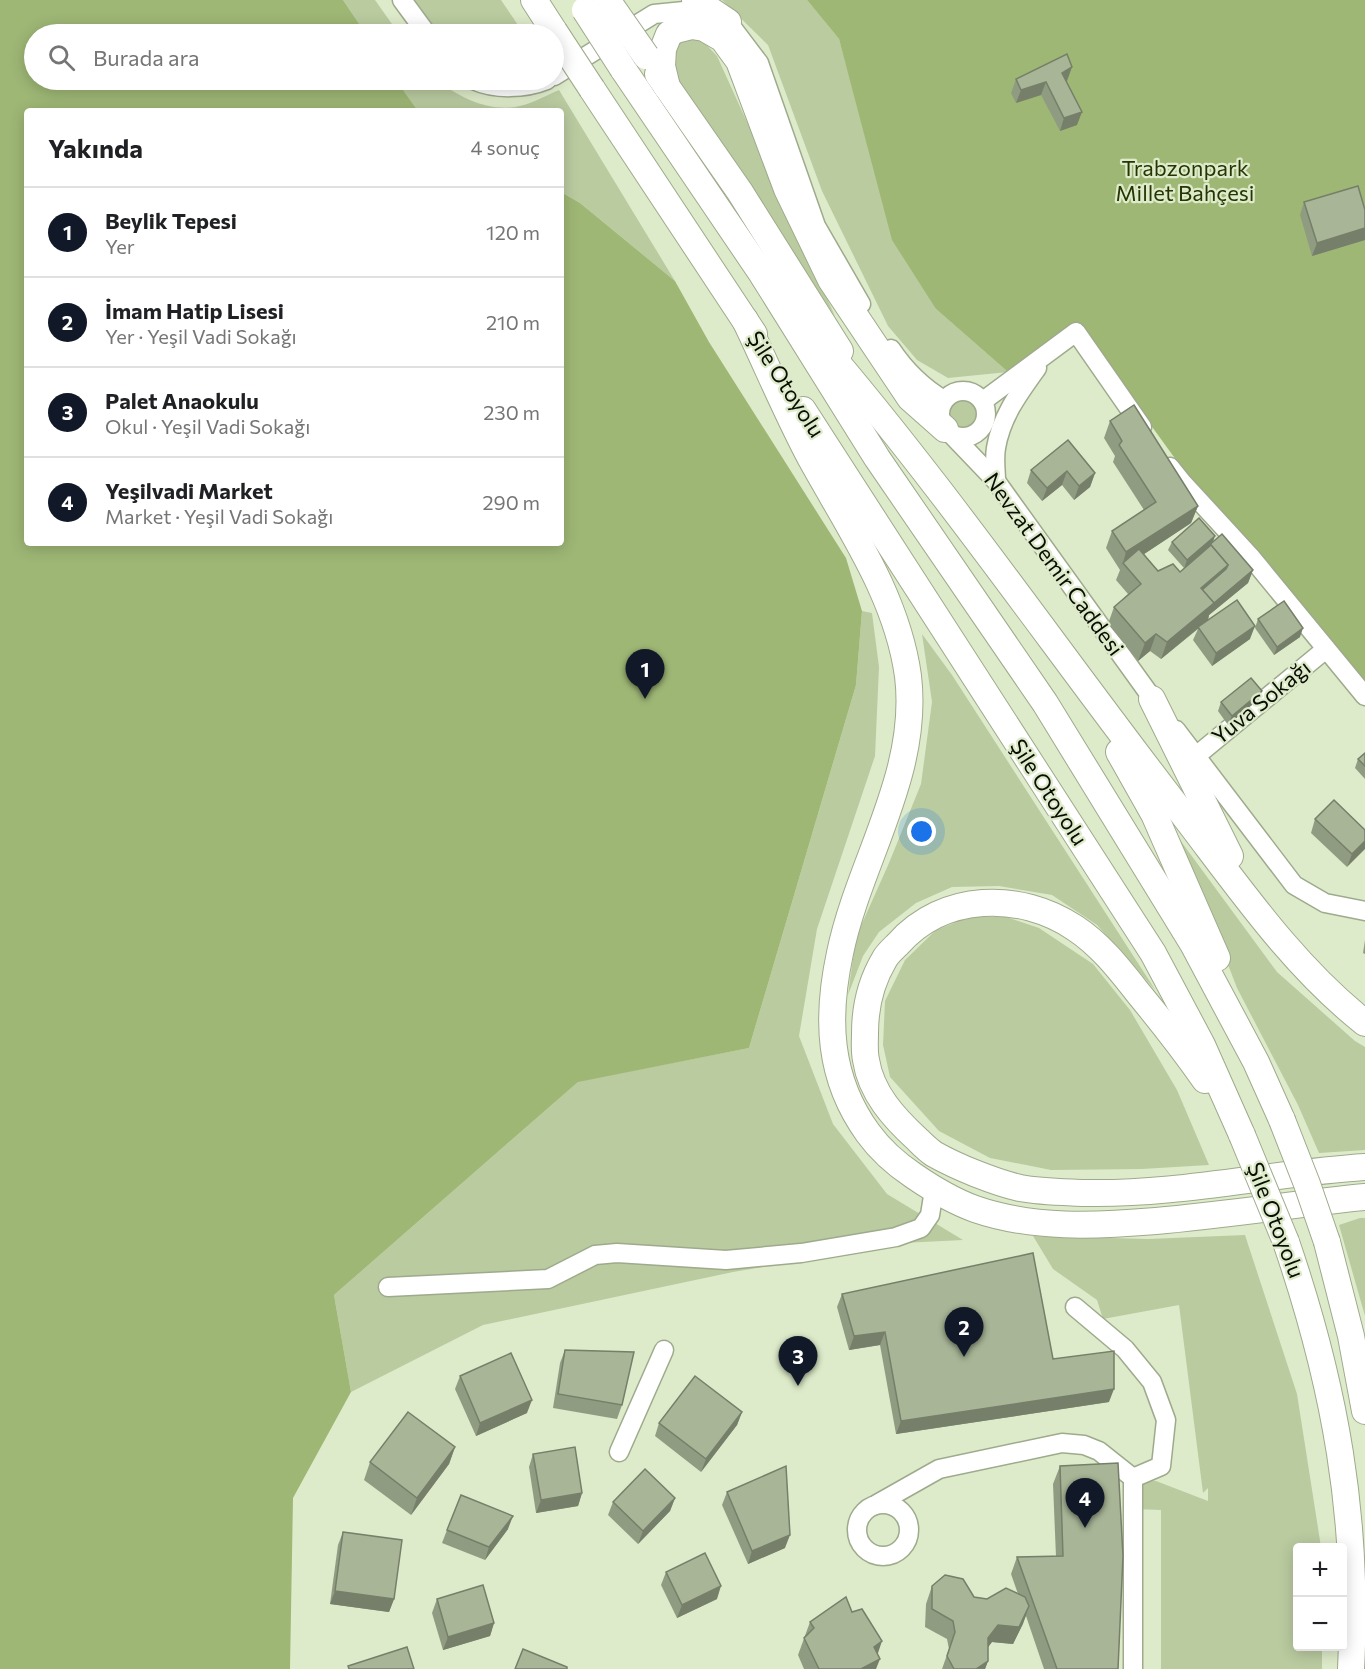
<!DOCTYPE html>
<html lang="tr">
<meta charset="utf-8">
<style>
body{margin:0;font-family:Commissioner,sans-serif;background:#f6f6f6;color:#202124}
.controls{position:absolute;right:18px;bottom:18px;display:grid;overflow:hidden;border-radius:6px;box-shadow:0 3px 15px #0003}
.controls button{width:54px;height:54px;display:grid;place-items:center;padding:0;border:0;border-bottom:2px solid #e0e0e0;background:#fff;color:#202124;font:30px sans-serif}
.you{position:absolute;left:922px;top:832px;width:21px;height:21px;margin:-15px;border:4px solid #fff;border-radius:50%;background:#1a73e8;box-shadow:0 0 0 9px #1a73e833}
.badge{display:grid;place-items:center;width:39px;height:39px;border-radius:50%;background:#111827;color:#fff;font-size:20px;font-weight:700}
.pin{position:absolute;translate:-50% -50px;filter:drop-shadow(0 2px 3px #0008)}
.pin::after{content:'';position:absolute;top:32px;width:21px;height:18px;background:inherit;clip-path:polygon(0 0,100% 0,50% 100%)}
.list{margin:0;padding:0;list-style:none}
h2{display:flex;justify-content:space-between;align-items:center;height:78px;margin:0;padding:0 24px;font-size:26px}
h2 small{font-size:20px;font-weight:400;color:#757577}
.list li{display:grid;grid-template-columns:39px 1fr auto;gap:18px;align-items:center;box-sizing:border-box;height:90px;padding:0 24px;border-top:2px solid #e0e0e0}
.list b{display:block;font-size:22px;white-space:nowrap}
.list p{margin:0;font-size:20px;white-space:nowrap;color:#757577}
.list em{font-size:20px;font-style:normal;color:#757577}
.icon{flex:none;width:33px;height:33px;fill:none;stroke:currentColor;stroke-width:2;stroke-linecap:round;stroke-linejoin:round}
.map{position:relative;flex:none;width:1365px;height:1669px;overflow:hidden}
.search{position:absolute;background:#fff;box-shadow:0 3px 15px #0003;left:24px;top:24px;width:540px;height:66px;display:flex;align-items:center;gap:15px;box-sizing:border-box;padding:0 21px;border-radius:33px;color:#757577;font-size:22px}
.panel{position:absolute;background:#fff;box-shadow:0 3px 15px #0003;left:24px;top:108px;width:540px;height:438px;border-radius:6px}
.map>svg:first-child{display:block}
.green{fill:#bacba0}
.forest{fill:#9eb775}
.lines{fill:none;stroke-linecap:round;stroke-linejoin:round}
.minor-casing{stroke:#9eaa8c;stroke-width:21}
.highway-casing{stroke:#9eaa8c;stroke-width:28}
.minor{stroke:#fff;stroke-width:18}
.highway{stroke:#fff;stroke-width:26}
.highway-bridge-casing{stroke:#9eaa8c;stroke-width:28;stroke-linecap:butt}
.highway-bridge{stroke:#fff;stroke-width:26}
.wall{fill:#909c81}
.shaded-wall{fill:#767f69}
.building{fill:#a8b596;stroke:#767f69;stroke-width:1.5}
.labels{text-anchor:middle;stroke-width:4.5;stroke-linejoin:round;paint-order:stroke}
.park-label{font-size:22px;fill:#263503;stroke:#deebca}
.street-label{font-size:22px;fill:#090d04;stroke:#deebca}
</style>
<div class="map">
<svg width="1365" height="1669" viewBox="0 0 1365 1669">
<rect width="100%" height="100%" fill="#deebca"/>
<!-- green -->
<g class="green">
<polygon points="343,0 375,0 399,34 366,34"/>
<polygon points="414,0 501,0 524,34 439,34"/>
<polygon points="722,0 807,0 839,39 857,104 936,309 1008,372 948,378 917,360 888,326 822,191 768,45"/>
<polygon points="685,36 700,38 717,56 835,316 672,79 673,51"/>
<path d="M396,80H438C459,98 491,113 520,106C533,103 547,95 559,90L675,281L580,203L561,192V111H418Z"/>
<circle cx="962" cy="414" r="16"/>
<polygon points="862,611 872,613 879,667 875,756 817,929 799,1036 833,1124 887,1194 963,1240 902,1243 733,1272 483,1325 351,1392 334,1295 579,1081 749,1048 856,685"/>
<polygon points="922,634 952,675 1156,991 1097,925 1052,895 999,886 952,887 916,903 879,932 863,956 848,995 856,937 889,863 921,784 932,702"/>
<polygon points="1180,840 1277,972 1355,1041 1365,1047 1365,1150 1319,1153 1298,1105 1237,988"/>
<polygon points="970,917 1006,917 1039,928 1093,964 1130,1010 1177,1090 1209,1165 1142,1169 1051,1170 990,1158 939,1131 890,1077 883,1045 885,1001 905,960 936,930"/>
<polygon points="1360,1218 1365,1218 1365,1316 1339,1225"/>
<polygon points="1245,1235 1297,1394 1321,1547 1298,1548 1298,1646 1322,1647 1322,1669 1161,1669 1161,1510 1134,1509 1133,1478 1156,1481 1208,1501 1208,1488 1203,1493 1179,1305 1103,1319 1097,1300 1053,1269 1033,1236 1148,1239"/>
</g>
<!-- forest -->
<g class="forest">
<polygon points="0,0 343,0 366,34 34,34 34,80 396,80 418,111 27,111 27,543 561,543 561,192 580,203 675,281 709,342 846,558 862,611 856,685 749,1048 578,1082 334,1295 351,1392 293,1498 290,1669 0,1669"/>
<polygon points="807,0 1365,0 1365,683 1200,493 1079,326 1008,372 936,309 892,240 839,39"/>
</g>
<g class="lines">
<defs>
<g id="minor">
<polyline points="402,0 427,34"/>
<polyline points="554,76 654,14 694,10 728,22 759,63 816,226 861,304"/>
<path d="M473,80C495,90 525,89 547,80"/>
<path d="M891,349C905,370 922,387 944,400"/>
<circle cx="963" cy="414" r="23"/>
<polyline points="983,401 1076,332 1142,427"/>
<polyline points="951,434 996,481 1160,709"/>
<polyline points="1170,467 1182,482 1250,556 1365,696"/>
<path d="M996,481C996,471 994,459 996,448C1001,417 1019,393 1037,368"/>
<polyline points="1176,730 1294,885 1325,903 1365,911"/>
<polyline points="1196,756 1326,649"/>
<polyline points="388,1287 548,1279 595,1255 617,1253 726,1260 801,1253 896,1237 921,1228 930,1215 934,1190"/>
<polyline points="1075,1307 1125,1349 1152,1382 1166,1420 1161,1466 1133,1478"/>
<polyline points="619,1452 664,1350"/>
<polyline points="1133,1478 1133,1669"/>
<circle cx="883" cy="1530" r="26"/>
<polyline points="877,1504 939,1469 1062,1443 1084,1445 1099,1451 1133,1478"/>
</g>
<g id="highway">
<polyline points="534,0 554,31"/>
<polyline points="695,0 728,22"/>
<polyline points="623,69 762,274 877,458 1045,703 1193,944 1256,1062 1282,1120"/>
<polyline points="658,74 740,192 840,351"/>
<polyline points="667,87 662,66 663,49 669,34 676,30 692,26 704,28 723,39 739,61 787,189 831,280 910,398 945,429"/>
<polyline points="592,89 754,334"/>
<path d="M745,320C767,366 787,414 811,459C849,528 897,596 908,676C920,774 859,861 840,953C826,1018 828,1078 868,1133C881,1151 896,1164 914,1176C933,1189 953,1201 975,1209C1033,1229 1096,1226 1156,1221C1226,1215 1295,1204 1365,1197"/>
<path d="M818,340C945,488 1056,650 1175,804C1234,880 1289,963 1365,1023"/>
<polyline points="803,410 1153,953 1202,1045 1242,1135"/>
<polyline points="1152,699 1230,856"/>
<polyline points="1119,752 1154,814 1217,958"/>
<path d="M1205,1080C1184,1050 1162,1022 1139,994C1120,970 1101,945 1075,928C1020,891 943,893 898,944C893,949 887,954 884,960C871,982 865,1008 865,1033C865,1042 864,1051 866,1060C871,1093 894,1118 918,1140C923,1145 928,1150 934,1154C957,1167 994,1182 1020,1188C1041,1192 1063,1192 1085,1193C1179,1195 1271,1173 1365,1167"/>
<path d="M1286,1242C1335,1385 1359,1518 1351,1669"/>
<polyline points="1327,1242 1351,1336 1365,1411"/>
</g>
</defs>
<!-- minor casing -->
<use href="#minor" class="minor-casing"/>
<!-- highway casing -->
<use href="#highway" class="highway-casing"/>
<!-- minor -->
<use href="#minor" class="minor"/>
<!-- highway -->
<use href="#highway" class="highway"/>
<defs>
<g id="highway-bridge">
<polyline points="607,0 646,56"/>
<polyline points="585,10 623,69"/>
<polyline points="554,31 592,89"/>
<polyline points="1282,1120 1307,1184 1327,1242"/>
<polyline points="1242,1135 1286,1242"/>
</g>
</defs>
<!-- highway-bridge casing -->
<use href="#highway-bridge" class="highway-bridge-casing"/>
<!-- highway-bridge -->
<use href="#highway-bridge" class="highway-bridge"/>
</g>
<!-- wall -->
<g class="wall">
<polygon points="1016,79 1067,81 1066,81 1077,125 1060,131 1041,95 1016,103 1011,93"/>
<polygon points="1304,202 1365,210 1365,240 1312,256 1300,215"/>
<polygon points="1110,421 1198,506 1191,523 1144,554 1158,571 1180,572 1184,568 1168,550 1172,542 1213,542 1253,570 1248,583 1209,615 1208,620 1250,639 1212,666 1193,640 1198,629 1161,659 1150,651 1138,661 1108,624 1114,607 1128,594 1116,580 1120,570 1106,548 1112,531 1144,510 1113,462 1115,456 1104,438"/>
<polygon points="1031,470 1095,473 1090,487 1074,500 1062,485 1042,501 1027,483"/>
<polygon points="1258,619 1300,637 1274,655 1255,628"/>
<polygon points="1259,699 1228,725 1218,711 1221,702"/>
<polygon points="1365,753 1365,779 1355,768 1358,759"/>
<polygon points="1315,819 1365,830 1347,867 1311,833"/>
<polygon points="1365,940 1365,954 1363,953"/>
<polygon points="842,1294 1053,1359 1109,1402 896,1434 880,1345 849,1350 837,1307"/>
<polygon points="565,1350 622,1405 617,1419 553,1408 560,1363"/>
<polygon points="460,1376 527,1413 476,1436 455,1389"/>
<polygon points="742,1412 737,1425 701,1472 655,1436 659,1423"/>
<polygon points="455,1447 449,1464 411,1515 364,1480 370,1462"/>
<polygon points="533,1454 582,1493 578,1506 536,1513 529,1467"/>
<polygon points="1060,1466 1118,1669 1044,1669 1026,1616 1013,1644 992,1642 988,1647 988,1661 985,1669 942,1669 949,1649 947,1639 925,1627 926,1604 932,1586 974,1597 987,1599 1018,1594 1011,1574 1017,1557 1056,1557 1053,1484"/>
<polygon points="727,1492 785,1548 748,1564 722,1505"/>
<polygon points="675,1498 670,1511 638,1544 608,1515 613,1502"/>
<polygon points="508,1529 485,1560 442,1543 447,1530"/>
<polygon points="343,1532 394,1599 389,1612 330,1604 338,1545"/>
<polygon points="666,1572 717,1599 677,1618 661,1585"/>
<polygon points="437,1599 494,1623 490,1636 443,1650 432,1613"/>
<polygon points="852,1612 877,1655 876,1669 804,1669 798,1655 810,1622"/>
</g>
<!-- shaded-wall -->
<g class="shaded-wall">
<polygon points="1072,67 1067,81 1057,86 1062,73"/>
<polygon points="1046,82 1041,95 1016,103 1021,90"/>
<polygon points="1082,112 1077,125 1060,131 1064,118"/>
<polygon points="1365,228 1365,240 1312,256 1317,243"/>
<polygon points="1067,471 1062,485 1042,501 1047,488"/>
<polygon points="1095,473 1090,487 1074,500 1079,486"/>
<polygon points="1198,506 1191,523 1126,566 1123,563 1126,552"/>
<polygon points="1215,536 1212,545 1207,547 1206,550 1184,569 1187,560"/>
<polygon points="1228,565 1222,583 1204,597 1201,588"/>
<polygon points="1253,570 1248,583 1209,615 1208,620 1161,659 1167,642"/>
<polygon points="1255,626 1250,639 1212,666 1216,653"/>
<polygon points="1303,628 1300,637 1274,655 1277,647"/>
<polygon points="1156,634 1150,651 1138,661 1145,643"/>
<polygon points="1262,691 1259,699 1228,725 1232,716"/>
<polygon points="1365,841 1365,849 1347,867 1352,854"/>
<polygon points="885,1332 880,1345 849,1350 854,1336"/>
<polygon points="1114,1389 1109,1402 896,1434 901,1421"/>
<polygon points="532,1400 527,1413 476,1436 480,1423"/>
<polygon points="742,1412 737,1425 701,1472 706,1459"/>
<polygon points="455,1447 449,1464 411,1515 417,1498"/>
<polygon points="582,1493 578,1506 536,1513 541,1500"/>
<polygon points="675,1498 670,1511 638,1544 643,1531"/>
<polygon points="513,1516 508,1529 485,1560 489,1547"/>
<polygon points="790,1535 785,1548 748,1564 752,1551"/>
<polygon points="721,1586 717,1599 677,1618 682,1605"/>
<polygon points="335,1591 394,1599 389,1612 330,1604"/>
<polygon points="1029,1606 1023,1624 1013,1644 992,1642 982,1655 988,1638 998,1625"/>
<polygon points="494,1623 490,1636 443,1650 448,1637"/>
<polygon points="882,1641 876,1659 874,1647"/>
<polygon points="880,1659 876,1669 861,1669"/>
<polygon points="988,1661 985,1669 976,1669"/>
</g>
<!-- building -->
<g class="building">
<polygon points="1067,54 1072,67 1062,73 1082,112 1064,118 1046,82 1021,90 1016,79"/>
<polygon points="1358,186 1365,210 1365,228 1317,243 1304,202"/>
<polygon points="1134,405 1198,506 1126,552 1112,531 1156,502 1119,445 1122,441 1110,421"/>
<polygon points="1068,440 1095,473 1079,486 1067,471 1047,488 1031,470"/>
<polygon points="1199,518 1215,536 1187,560 1172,542"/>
<polygon points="1222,534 1253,570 1214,603 1202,590 1226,569 1228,565 1211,545 1208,548 1207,547"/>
<polygon points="1211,545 1228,565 1201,588 1214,603 1167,642 1156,634 1145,643 1114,607 1141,584 1123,563 1139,549 1158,571 1173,564 1180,572"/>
<polygon points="1237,600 1255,626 1216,653 1198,627"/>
<polygon points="1284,601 1303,628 1277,647 1258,619"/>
<polygon points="1251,678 1262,691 1232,716 1221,702"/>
<polygon points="1365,753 1365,766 1358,759"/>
<polygon points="1334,800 1365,830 1365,841 1352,854 1315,819"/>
<polygon points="1033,1253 1053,1359 1114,1351 1114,1389 901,1421 885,1332 854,1336 842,1294"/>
<polygon points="565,1350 634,1352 622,1405 558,1394"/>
<polygon points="511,1353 532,1400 480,1423 460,1376"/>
<polygon points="695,1376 742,1412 706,1459 659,1423"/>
<polygon points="408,1412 455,1447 417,1498 370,1462"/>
<polygon points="575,1447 582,1493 541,1500 533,1454"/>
<polygon points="1118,1463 1123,1556 1118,1669 1057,1669 1017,1557 1063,1556 1060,1466"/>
<polygon points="786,1466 790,1535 752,1551 727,1492"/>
<polygon points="645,1469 675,1498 643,1531 613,1502"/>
<polygon points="461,1495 513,1516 489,1547 447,1530"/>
<polygon points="343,1532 402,1540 394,1599 335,1591"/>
<polygon points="705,1553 721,1586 682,1605 666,1572"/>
<polygon points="945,1575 963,1579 974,1597 987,1599 1006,1588 1025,1597 1029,1606 1019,1627 998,1625 988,1638 988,1661 976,1669 954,1669 947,1656 955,1632 953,1621 932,1609 932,1586"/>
<polygon points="483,1585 494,1623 448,1637 437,1599"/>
<polygon points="846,1597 852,1612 862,1609 882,1641 874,1647 880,1659 861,1669 819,1669 804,1638 814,1628 810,1622"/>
<polygon points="407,1647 414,1669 349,1669 348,1666"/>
<polygon points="523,1649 567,1667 567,1669 515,1669"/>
</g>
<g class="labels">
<!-- park labels -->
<g class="park-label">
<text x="1185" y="176">Trabzonpark<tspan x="1185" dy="25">Millet Bahçesi</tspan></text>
</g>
<!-- street labels -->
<g class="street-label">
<text transform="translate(786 384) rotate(57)" y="8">Şile Otoyolu</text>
<text transform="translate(1054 564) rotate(54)" y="8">Nevzat Demir Caddesi</text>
<text transform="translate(1261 702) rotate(-39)" y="8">Yuva Sokağı</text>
<text transform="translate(1049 792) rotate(57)" y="8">Şile Otoyolu</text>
<text transform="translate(1276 1220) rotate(69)" y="8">Şile Otoyolu</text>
</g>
</g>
</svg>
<div class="controls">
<button>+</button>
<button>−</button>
</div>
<div class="you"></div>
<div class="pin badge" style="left:645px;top:699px">1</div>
<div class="pin badge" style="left:964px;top:1357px">2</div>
<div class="pin badge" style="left:798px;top:1386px">3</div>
<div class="pin badge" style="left:1085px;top:1528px">4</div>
<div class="search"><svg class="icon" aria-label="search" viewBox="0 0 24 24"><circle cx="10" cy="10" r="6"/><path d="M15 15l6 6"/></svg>Burada ara</div>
<section class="panel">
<h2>Yakında<small>4 sonuç</small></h2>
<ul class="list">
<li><span class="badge">1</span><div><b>Beylik Tepesi</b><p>Yer</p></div><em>120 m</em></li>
<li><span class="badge">2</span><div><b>İmam Hatip Lisesi</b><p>Yer · Yeşil Vadi Sokağı</p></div><em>210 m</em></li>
<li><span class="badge">3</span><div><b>Palet Anaokulu</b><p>Okul · Yeşil Vadi Sokağı</p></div><em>230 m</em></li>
<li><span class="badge">4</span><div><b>Yeşilvadi Market</b><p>Market · Yeşil Vadi Sokağı</p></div><em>290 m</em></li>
</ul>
</section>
</div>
